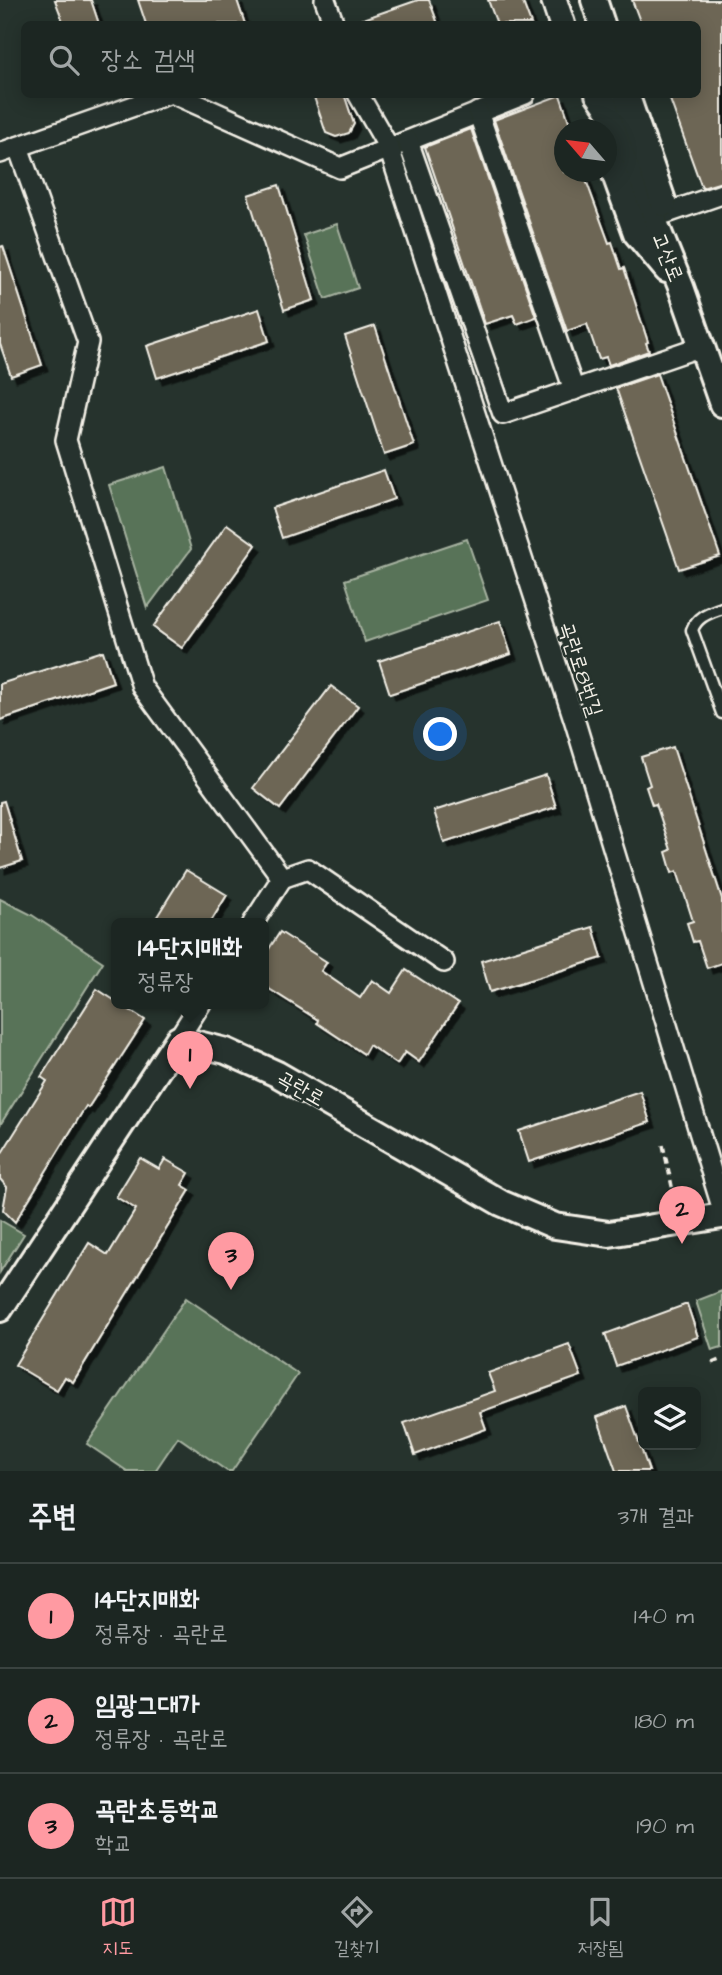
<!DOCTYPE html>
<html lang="ko">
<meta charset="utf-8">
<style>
body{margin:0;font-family:"Architects Daughter","Poor Story",sans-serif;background:#29322f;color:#f1f3f6}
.controls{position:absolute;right:21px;bottom:21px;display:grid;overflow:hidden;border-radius:10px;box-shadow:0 4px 18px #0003}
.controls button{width:63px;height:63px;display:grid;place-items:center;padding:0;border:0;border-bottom:2px solid #3a4340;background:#1c2622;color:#f1f3f6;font:35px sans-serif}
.compass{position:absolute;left:554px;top:119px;width:63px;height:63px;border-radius:50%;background:#1c2622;box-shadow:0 4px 18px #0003;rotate:298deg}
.you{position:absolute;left:441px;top:735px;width:24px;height:24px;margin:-18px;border:5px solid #fff;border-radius:50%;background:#1a73e8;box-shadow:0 0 0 10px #1a73e833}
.badge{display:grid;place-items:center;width:46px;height:46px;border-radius:50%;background:#ff9aa2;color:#111;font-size:23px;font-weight:700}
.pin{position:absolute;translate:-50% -58px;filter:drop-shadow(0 2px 4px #0008)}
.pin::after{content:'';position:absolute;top:37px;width:24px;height:21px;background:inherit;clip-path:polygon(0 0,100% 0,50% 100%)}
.popup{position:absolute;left:111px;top:918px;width:158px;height:91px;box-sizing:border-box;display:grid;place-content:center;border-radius:10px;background:#1c2622;filter:drop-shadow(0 2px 5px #0005);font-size:23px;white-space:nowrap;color:#a0a5a5}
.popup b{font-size:26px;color:#f1f3f6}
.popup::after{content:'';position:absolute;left:50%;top:100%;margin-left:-14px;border:14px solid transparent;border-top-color:#1c2622}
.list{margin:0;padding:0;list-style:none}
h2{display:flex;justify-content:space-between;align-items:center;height:91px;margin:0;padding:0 28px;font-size:30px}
h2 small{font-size:23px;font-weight:400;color:#a0a5a5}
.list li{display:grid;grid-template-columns:46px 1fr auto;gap:21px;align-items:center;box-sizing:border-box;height:105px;padding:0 28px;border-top:2px solid #3a4340}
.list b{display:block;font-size:26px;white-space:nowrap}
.list p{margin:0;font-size:23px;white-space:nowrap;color:#a0a5a5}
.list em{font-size:23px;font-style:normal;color:#a0a5a5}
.icon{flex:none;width:38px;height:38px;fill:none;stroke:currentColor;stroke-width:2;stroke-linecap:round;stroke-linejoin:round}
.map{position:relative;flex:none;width:722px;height:1471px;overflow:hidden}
.search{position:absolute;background:#1c2622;box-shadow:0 4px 18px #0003;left:21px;right:21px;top:21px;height:77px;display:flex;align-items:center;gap:18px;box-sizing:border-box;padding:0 24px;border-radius:10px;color:#a0a5a5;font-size:26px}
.sheet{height:406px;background:#1c2622}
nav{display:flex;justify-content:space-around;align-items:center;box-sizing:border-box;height:98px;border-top:2px solid #3a4340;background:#1c2622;font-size:19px;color:#a0a5a5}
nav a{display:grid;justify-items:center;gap:4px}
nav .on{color:#ff9aa2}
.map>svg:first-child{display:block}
.green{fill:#587359;stroke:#a6b2a0;stroke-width:2}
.building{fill:#6d6655;stroke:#f4f1e8;stroke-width:2;filter:url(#shadow)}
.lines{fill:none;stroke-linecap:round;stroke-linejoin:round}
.service-casing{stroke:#f4f1e8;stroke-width:15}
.minor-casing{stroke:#f4f1e8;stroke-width:24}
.tertiary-casing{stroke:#f4f1e8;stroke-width:30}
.path{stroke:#f4f1e8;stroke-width:3.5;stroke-dasharray:7 5;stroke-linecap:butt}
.service{stroke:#26332d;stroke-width:10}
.minor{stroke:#26332d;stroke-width:19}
.tertiary{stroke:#26332d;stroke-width:24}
.labels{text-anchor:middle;stroke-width:5;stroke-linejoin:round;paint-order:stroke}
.street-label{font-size:21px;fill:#f4f1e8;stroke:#26332d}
</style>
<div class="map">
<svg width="722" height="1471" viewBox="0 0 722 1471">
<defs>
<filter id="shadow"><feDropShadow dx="5.5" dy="5.5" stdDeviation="0" flood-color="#0009"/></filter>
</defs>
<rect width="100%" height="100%" fill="#26332d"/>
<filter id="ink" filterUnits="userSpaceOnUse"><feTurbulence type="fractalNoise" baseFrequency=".0143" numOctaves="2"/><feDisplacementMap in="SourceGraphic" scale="14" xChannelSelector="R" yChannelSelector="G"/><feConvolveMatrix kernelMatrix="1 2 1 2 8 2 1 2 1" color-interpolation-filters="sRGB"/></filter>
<g filter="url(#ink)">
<!-- green -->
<g class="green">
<polygon points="337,224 358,288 325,299 304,235"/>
<polygon points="166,467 191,549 147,608 109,485"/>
<polygon points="467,539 488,600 365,642 345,580"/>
<polygon points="0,899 32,915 103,962 0,1125"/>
<polygon points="0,1220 24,1234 0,1272"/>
<polygon points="722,1291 722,1347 712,1350 696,1301"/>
<polygon points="186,1298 298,1374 232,1471 227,1471 178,1437 155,1471 127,1471 87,1444"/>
</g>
<!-- building -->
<g class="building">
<polygon points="55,0 91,0 99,24 64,24"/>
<polygon points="138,0 237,0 245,24 146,24"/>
<polygon points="418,0 429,0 438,24 355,24 355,22"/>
<polygon points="488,0 522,0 531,24 497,24"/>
<polygon points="632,0 722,0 722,182 702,188 668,94 697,94 697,24 641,24"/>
<polygon points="313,94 344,94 354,124 349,133 336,137 326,133"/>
<polygon points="560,95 571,127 564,129 564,172 583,172 609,243 612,242 621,269 624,268 648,342 646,343 649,351 609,365 606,357 599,359 587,324 567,331 494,120"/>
<polygon points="471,129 536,317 517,324 513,315 485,324 425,147"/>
<polygon points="279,185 314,300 284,310 248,195"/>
<polygon points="3,246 42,365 11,376 0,344 0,247"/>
<polygon points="259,309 269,341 157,378 147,346"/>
<polygon points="375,326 414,445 384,455 345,336"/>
<polygon points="657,374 720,556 679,569 616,388"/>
<polygon points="384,470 394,499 282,538 272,508"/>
<polygon points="227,524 256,545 182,648 153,627"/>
<polygon points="500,621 511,654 390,694 379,661"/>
<polygon points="103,651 113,682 0,720 0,684"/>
<polygon points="331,686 358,706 280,809 253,788"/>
<polygon points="673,747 722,899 722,963 707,968 698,941 693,942 687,923 693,921 677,871 672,873 666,852 671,850 656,804 652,805 646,787 650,785 641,757"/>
<polygon points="546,775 556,807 444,843 434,811"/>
<polygon points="4,801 22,861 0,868 0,802"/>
<polygon points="186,870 227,895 210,923 153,923"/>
<polygon points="593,927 602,958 490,992 481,961"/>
<polygon points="280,932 327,962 321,971 360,998 372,980 391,993 406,970 458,1004 419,1062 405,1052 397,1064 369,1045 364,1054 317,1023 318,1020 263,985 263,958"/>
<polygon points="97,989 145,1020 88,1108 86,1106 15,1222 3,1210 7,1187 0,1179 0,1156 47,1081 41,1077"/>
<polygon points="640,1091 650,1122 529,1162 519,1131"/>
<polygon points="140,1158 159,1169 165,1159 189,1173 182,1185 190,1190 73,1382 65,1377 57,1390 15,1365 89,1243 108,1255 136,1209 116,1197"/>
<polygon points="687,1304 698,1337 616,1366 605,1334"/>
<polygon points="569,1344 581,1376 480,1412 486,1429 415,1455 404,1423 495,1391 488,1373"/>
<polygon points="626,1406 649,1471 616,1471 597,1417"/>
</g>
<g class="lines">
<defs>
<path id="service" d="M722,608C709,613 697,616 692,630L722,713"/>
<g id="minor">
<polyline points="325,0 334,24"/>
<polyline points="174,94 340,168 525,94"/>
<polyline points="358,94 389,148 575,722 722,1207"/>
<polyline points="478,112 574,390"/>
<polyline points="408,141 503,414 702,346"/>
<polyline points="18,147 88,342 66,440 142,687 282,878 253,923"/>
<polyline points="0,153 168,94"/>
<polyline points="667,213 722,194"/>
<polyline points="282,878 308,869 444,962"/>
<polyline points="178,1039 201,1003"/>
</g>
<g id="tertiary">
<polyline points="554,0 562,24"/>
<polyline points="594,0 602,24"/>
<polyline points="598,94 610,111 681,287 722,404"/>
<polyline points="626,94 664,204"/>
<polyline points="606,150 636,233 667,270"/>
<polyline points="0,1309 178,1039 226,1051 277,1074 501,1203 555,1226 609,1234 722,1216"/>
</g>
</defs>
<!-- service casing -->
<use href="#service" class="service-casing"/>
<!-- minor casing -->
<use href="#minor" class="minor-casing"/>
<!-- tertiary casing -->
<use href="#tertiary" class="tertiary-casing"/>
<!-- path -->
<g class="path">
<polyline points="663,1145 675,1200"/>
<polyline points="712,1363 722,1359"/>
</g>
<!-- service -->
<use href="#service" class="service"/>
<!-- minor -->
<use href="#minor" class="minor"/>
<!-- tertiary -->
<use href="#tertiary" class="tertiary"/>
</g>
</g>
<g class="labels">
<!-- street labels -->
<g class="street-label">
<text transform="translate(668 257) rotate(68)" y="7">고산로</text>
<text transform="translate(581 669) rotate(72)" y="7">곡란로8번길</text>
<text transform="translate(301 1088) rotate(29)" y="7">곡란로</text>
</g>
</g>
</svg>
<div class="controls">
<button><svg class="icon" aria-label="layers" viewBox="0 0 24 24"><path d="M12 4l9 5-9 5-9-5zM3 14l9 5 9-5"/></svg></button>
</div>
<svg class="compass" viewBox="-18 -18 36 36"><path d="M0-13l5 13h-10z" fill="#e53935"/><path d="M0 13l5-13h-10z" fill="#a0a5a5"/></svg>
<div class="you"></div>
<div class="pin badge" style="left:190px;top:1089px">1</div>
<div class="popup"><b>14단지매화</b>정류장</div>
<div class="pin badge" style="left:682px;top:1244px">2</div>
<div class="pin badge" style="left:231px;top:1290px">3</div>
<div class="search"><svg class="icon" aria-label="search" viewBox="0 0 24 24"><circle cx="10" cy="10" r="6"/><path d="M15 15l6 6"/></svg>장소 검색</div>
</div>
<section class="sheet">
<h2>주변<small>3개 결과</small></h2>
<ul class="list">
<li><span class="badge">1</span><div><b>14단지매화</b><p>정류장 · 곡란로</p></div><em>140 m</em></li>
<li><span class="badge">2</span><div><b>임광그대가</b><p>정류장 · 곡란로</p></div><em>180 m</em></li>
<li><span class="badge">3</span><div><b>곡란초등학교</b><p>학교</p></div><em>190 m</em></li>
</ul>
</section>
<nav>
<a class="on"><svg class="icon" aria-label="map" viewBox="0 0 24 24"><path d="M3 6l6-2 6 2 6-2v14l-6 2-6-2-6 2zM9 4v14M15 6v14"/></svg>지도</a>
<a><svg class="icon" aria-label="directions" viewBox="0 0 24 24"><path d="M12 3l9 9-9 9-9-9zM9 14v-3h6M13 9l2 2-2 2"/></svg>길찾기</a>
<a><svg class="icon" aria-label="saved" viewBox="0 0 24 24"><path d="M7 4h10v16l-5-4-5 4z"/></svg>저장됨</a>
</nav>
